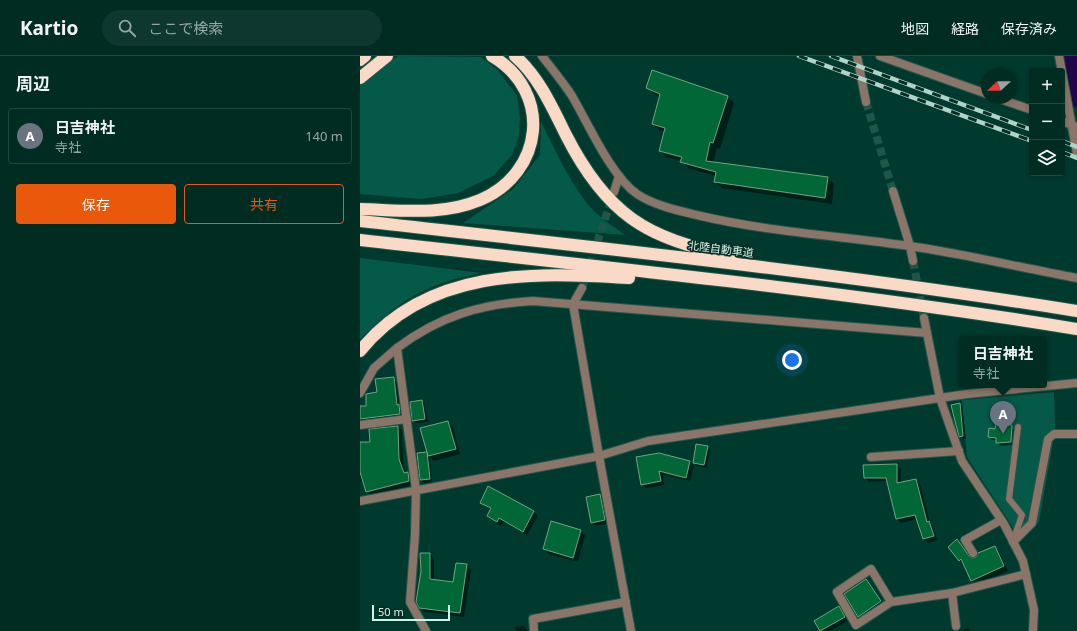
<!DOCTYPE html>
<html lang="ja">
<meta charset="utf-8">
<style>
body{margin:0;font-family:"Noto Sans","Noto Sans JP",sans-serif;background:#0e382f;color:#f1f3f6}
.controls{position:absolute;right:12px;top:12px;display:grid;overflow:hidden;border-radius:4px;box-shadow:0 2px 6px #0003}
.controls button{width:36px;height:36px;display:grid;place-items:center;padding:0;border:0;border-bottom:1px solid #224840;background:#002c22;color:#f1f3f6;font:20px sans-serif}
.compass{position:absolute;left:621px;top:12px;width:36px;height:36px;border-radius:50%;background:#002c22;box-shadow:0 2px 6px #0003;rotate:249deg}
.scale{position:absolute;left:12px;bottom:10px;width:78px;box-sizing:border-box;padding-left:4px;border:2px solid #d1f2e8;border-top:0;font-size:11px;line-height:14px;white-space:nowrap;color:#d1f2e8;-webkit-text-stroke:3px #082d25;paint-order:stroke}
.you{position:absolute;left:432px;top:304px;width:14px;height:14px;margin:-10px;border:3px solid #fff;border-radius:50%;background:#1a73e8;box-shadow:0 0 0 6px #1a73e833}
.badge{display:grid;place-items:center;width:26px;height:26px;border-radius:50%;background:#ea580c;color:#fff;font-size:13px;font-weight:700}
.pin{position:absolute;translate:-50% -33px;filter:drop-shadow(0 1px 2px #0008)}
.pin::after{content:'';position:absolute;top:21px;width:14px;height:12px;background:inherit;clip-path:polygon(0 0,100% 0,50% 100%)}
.popup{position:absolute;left:599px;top:280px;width:88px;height:52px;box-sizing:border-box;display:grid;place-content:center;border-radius:4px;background:#002c22;filter:drop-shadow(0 1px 3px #0005);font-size:13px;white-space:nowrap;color:#95a7a5}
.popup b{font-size:15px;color:#f1f3f6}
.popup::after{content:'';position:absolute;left:50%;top:100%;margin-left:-8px;border:8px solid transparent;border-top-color:#002c22}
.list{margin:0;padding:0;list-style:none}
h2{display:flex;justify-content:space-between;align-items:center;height:52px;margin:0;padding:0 16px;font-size:17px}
h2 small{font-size:13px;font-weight:400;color:#95a7a5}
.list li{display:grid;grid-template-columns:26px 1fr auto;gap:12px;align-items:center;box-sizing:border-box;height:56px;margin:0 8px 8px;padding:0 8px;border:1px solid #224840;border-radius:4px}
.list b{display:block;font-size:15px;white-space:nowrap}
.list p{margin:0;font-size:13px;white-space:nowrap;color:#95a7a5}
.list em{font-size:13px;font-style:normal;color:#95a7a5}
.actions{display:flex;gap:8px;padding:12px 16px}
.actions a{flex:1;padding:9px 0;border:1px solid #ea580c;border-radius:4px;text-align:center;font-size:14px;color:#ea580c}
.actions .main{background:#ea580c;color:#fff}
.icon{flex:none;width:22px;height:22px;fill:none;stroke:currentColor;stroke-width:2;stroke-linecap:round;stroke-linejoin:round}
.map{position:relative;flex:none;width:717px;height:575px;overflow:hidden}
header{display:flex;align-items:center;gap:24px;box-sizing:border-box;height:56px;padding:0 20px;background:#002c22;border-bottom:1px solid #224840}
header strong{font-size:19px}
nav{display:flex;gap:22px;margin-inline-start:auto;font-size:14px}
.search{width:280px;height:36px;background:#0e382f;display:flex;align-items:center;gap:10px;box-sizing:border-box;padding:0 14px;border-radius:22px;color:#95a7a5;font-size:15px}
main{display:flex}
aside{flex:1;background:#002c22}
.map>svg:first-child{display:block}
.green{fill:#055949}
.shadow{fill:#0007}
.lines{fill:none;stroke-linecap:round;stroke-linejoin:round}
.river{stroke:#210449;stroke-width:19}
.building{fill:#026737;stroke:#71a481}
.minor-tunnel{stroke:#1f564a;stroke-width:8;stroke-dasharray:8 4;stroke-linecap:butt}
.tertiary-tunnel{stroke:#1f564a;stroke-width:8;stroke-dasharray:8 4;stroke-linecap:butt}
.service-casing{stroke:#21574c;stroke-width:8}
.minor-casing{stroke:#21574c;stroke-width:10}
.tertiary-casing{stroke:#21574c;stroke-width:10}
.motorway-casing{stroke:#21574c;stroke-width:14}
.service{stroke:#8b7568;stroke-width:6}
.minor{stroke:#8b7568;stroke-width:8}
.tertiary{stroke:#8b7568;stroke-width:8}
.motorway{stroke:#fadac6;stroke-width:12}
.rail-casing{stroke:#afd4ca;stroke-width:4.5}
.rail{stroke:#082d25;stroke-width:3;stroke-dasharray:9;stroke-linecap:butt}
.labels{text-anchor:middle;stroke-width:3.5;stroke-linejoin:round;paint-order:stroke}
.street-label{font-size:11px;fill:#d1f2e8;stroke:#082d25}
</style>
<header>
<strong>Kartio</strong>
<div class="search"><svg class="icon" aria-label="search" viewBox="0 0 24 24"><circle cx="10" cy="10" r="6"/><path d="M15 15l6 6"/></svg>ここで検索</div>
<nav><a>地図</a><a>経路</a><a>保存済み</a></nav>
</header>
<main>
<aside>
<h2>周辺<small></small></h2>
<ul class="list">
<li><span class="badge" style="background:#6b7280">A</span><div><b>日吉神社</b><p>寺社</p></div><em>140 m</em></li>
</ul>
<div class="actions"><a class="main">保存</a><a>共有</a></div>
</aside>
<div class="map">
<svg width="717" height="575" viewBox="0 0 717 575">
<rect width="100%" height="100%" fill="#003a2e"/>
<!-- green -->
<g class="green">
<polygon points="38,0 121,1 138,14 157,40 160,61 159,80 152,99 133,120 98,137 62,143 0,138 0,29 4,24"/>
<path d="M181,66C194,92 216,139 237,158C246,166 256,172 265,179L103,167L153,133L180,99Z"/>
<path d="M0,202L121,217C65,228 40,244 0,283Z"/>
<polygon points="694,336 695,374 679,466 661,484 607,401 602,344"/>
</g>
<!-- shadow -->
<g class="shadow">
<polygon points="288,32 367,41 374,47 360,93 357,92 353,107 468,122 474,128 472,148 362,132 355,126 356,120 328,112 322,105 306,101 300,94 305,76 299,74 293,68 300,41 294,38"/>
<polygon points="33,322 38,327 41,352 44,354 45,363 4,368 0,364 0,351 7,351"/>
<polygon points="62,345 65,348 68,366 56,367 53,364"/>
<polygon points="599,348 602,351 606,383 603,383 600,380"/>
<polygon points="88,366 93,371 100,398 74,405 69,400 72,426 64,427 61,423 66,397 69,399"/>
<polygon points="651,370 654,374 653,389 640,390 637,384 632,384 629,381 636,374"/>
<polygon points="38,371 42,374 43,407 46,417 51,421 53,429 11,440 7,436 4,425 0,426 0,387 11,387"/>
<polygon points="347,391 350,394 347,412 337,410 334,407"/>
<polygon points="277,402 329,405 334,410 330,425 303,419 304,429 286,432 282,428"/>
<polygon points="536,409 541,413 541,427 556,424 560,428 570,467 573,470 577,484 568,487 564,483 558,463 541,467 537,463 528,425 509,426 505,422"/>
<polygon points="129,431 174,456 178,460 167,479 144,466 141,470 128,460 132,454 121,447"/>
<polygon points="240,439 243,442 248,467 236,470 232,467 227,442"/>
<polygon points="220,475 225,479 218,506 189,498 184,493"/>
<polygon points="597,484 613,504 634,491 639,496 648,515 616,529 612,524 604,509 589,491"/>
<polygon points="70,498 74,502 74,524 94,527 106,509 111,514 104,561 65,556 60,551"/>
<polygon points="506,524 525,550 503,565 499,560"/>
<polygon points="479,552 488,565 470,575 462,575 456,565"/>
<polygon points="164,570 168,575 156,575 155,571"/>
<polygon points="608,572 611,575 600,575"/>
</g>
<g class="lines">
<!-- river -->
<polyline class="river" points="709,0 717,42"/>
</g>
<!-- building -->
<g class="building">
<polygon points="292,14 368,40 353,87 350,86 346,105 468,121 465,142 354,126 356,116 320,106 322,101 299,95 305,72 292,68 300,38 286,32"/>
<polygon points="34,321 37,349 39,348 40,358 0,363 0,350 6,350 6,338 17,336 15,323"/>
<polygon points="62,344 65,363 52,365 50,346"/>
<polygon points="600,347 603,380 599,381 591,349"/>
<polygon points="88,365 96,393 68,400 60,372"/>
<polygon points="636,368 652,369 651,386 636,387 636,382 628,381 629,372 635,373"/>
<polygon points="38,370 39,403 44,417 48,416 49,425 6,436 0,416 0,386 10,386 9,373"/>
<polygon points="336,388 348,390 344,409 333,407"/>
<polygon points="67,396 70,423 60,424 57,397"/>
<polygon points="299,397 330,405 326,422 299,415 301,425 281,429 276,401"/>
<polygon points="537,408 537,427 556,423 567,466 569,465 574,480 563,483 555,459 536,463 526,422 504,422 503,409"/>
<polygon points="128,430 174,455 163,476 139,462 137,466 127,460 131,452 120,447"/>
<polygon points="240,438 245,464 231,467 226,441"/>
<polygon points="191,465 221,474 213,502 183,493"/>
<polygon points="597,483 609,500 613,502 616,501 618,497 635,490 644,510 611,525 601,503 599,505 588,491"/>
<polygon points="60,497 70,497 70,523 93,526 96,507 107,508 100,557 59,552 56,546 61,515"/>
<polygon points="506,523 521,545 498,561 484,538"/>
<polygon points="479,550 485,561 460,575 454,565"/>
</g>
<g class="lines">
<!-- minor-tunnel -->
<polyline class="minor-tunnel" points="222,232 252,142"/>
<!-- tertiary-tunnel -->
<g class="tertiary-tunnel">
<polyline points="506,46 533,135"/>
<polyline points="553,205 564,262"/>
</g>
<defs>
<polyline id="service" points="653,485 662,459 649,443 658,371"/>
<g id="minor">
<path d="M182,0C192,13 203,26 212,40C228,67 251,120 277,138C295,150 320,155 341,160C409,176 480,180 549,190C606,198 661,212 717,222"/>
<polyline points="699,0 717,98"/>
<polyline points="254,136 259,120"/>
<polyline points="222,232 213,248 239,400 271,575"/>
<polyline points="0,337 14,312 37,292"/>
<polyline points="0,369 47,363"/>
<polyline points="511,401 599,395"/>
<polyline points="0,445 239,400 288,385 607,338 717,327"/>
<polyline points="653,486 672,467 688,383 694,378 717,378"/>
<polyline points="613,497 605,484 641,464"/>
<polyline points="531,546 511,513 477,536 496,569 531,546 592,537"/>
<polyline points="596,570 592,537 666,518"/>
<path d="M66,575L50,546L55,479L56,434L37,292C80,260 120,248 173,245L567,277"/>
<polyline points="174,575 173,563 266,546"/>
</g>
<g id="tertiary">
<polyline points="497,0 506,46"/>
<polyline points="520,0 627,38"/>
<polyline points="637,42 672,54"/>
<polyline points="702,65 717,71"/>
<polyline points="533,135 550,190 553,205"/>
<polyline points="564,262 580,342 602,405 644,468 663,505 674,554 673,575"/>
</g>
<g id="motorway">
<path d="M155,0C179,21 192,51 206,79C245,156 287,185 372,199"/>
<polyline points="0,4 5,0"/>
<polyline points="0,22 27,0"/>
<path d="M0,153C40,154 82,160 120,144C184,117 193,36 132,0"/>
<path d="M0,165C239,192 479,217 717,255"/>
<path d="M0,184C239,211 479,234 717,273"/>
<path d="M0,295C67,212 173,216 269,222"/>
</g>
</defs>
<!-- service casing -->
<use href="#service" class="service-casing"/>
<!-- minor casing -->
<use href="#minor" class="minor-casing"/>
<!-- tertiary casing -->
<use href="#tertiary" class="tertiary-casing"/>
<!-- motorway casing -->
<use href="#motorway" class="motorway-casing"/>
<!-- service -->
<use href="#service" class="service"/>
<!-- minor -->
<use href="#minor" class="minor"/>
<!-- tertiary -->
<use href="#tertiary" class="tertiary"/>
<!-- motorway -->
<use href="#motorway" class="motorway"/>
<defs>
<g id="rail">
<polyline points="439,0 672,85"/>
<polyline points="471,0 672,74"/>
<polyline points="702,85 717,91"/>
<polyline points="702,96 717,102"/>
</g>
</defs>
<!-- rail casing -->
<use href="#rail" class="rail-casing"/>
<!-- rail -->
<use href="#rail" class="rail"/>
</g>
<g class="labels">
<!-- street labels -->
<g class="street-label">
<text transform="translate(361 193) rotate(7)" y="4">北陸自動車道</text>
</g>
</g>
</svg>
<div class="controls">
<button>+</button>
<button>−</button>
<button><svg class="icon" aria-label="layers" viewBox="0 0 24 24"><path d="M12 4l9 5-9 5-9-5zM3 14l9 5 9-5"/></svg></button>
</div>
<svg class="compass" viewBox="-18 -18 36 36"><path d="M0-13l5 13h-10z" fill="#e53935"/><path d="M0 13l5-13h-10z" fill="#95a7a5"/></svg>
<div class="scale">50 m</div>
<div class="you"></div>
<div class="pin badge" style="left:643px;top:378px;background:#6b7280">A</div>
<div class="popup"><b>日吉神社</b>寺社</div>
</div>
</main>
